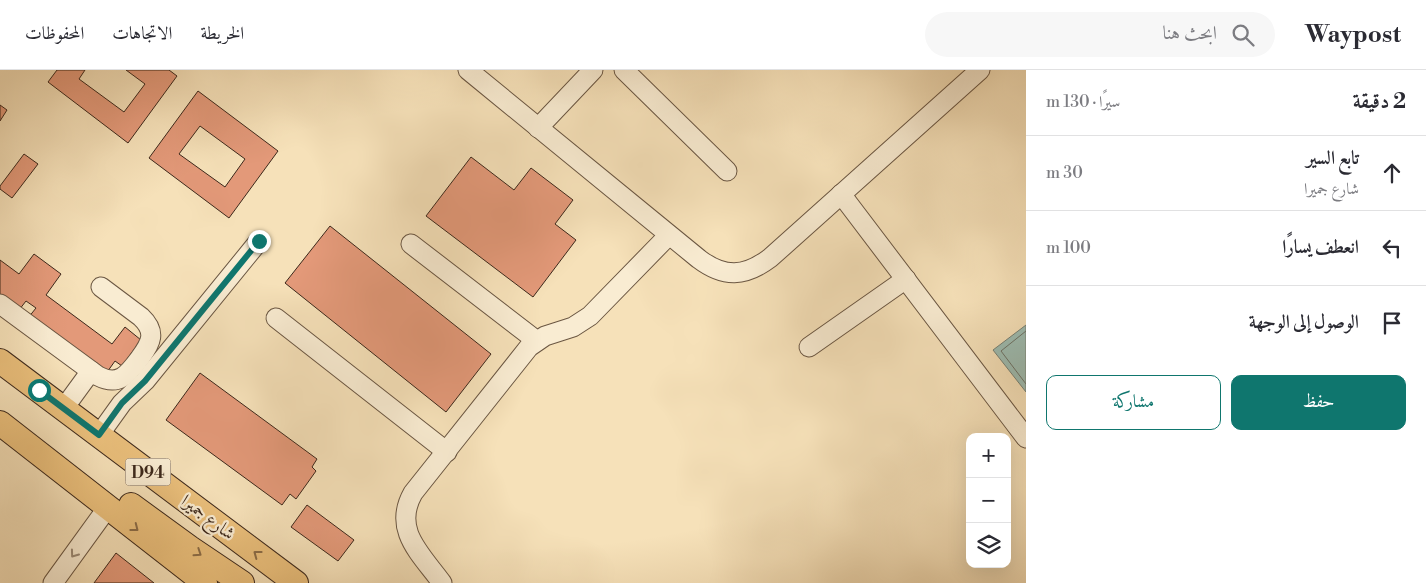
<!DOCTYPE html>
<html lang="ar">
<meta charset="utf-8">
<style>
body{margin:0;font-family:"Libre Bodoni",Amiri,serif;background:#f7f7f7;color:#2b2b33;direction:rtl}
.controls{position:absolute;right:15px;bottom:15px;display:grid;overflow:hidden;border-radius:10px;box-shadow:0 5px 20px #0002}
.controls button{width:45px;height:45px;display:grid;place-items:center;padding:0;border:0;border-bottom:1px solid #e1e1e2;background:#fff;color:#2b2b33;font:25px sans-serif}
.stop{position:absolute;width:15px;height:15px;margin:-11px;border:4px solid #0f766e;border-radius:50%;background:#fff}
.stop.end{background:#0f766e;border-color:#fff;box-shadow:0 1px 5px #0008}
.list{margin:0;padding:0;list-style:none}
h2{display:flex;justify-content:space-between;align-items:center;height:65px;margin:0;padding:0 20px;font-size:21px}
h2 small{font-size:16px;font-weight:400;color:#7c7c81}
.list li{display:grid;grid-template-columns:32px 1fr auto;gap:15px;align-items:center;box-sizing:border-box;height:75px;padding:0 20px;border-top:1px solid #e1e1e2}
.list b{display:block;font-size:19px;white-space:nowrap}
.list p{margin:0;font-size:16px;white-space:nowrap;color:#7c7c81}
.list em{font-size:16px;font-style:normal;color:#7c7c81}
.actions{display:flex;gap:10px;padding:15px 20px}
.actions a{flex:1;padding:11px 0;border:1px solid #0f766e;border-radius:10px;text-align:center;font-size:18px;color:#0f766e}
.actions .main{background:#0f766e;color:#fff}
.icon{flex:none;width:28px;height:28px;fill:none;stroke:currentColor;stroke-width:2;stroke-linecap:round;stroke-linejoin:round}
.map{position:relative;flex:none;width:1026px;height:513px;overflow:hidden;direction:ltr}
header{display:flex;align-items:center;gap:30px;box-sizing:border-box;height:70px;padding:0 25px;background:#fff;border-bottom:1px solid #e1e1e2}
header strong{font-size:24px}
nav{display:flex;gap:28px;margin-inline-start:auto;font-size:18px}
.search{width:350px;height:45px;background:#f7f7f7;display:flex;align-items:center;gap:12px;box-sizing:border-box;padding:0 18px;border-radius:28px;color:#7c7c81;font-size:19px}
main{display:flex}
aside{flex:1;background:#fff}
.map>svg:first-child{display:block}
.water{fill:#9dbdb3;stroke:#768176}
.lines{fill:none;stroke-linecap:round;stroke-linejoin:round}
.shore{stroke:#6c7267;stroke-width:1}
.building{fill:#e39979;stroke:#3c281b;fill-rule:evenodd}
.minor-casing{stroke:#6a5642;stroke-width:21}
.major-casing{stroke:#3c281b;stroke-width:26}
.minor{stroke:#f9ecd2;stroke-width:19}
.major{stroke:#ebc07c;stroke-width:24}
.oneway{stroke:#8b6c47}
.oneway2{stroke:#9a8a76}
.route{stroke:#0f766e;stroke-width:6}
.labels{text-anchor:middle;stroke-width:4.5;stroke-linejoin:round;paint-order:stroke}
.shield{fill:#f9ecd2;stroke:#756352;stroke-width:1}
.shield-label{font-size:16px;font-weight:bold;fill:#3c281b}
.street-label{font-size:18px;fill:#3c281b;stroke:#f9ecd2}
</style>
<header>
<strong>Waypost</strong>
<div class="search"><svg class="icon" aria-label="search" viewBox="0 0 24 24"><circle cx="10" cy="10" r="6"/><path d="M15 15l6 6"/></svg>ابحث هنا</div>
<nav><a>الخريطة</a><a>الاتجاهات</a><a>المحفوظات</a></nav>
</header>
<main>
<aside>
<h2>2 دقيقة<small>سيرًا · 130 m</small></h2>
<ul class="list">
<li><svg class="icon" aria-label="ahead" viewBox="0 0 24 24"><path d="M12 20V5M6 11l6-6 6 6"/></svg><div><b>تابع السير</b><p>شارع جميرا</p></div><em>30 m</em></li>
<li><svg class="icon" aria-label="left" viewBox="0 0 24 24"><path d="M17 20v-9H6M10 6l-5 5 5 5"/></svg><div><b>انعطف يسارًا</b></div><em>100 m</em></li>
<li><svg class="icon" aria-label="arrive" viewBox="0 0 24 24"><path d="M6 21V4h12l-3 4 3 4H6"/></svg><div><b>الوصول إلى الوجهة</b></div></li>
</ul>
<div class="actions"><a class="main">حفظ</a><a>مشاركة</a></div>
</aside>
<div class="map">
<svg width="1026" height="513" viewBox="0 0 1026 513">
<rect width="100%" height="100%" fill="#f6e1b9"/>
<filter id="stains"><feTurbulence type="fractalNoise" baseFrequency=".004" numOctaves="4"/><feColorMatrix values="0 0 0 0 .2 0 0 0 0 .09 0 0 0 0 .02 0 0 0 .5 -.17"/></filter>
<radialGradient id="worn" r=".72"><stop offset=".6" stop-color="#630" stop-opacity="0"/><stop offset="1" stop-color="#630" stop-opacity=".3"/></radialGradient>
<!-- water -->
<polygon class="water" points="1026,255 1026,322 993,280"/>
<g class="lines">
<!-- shore -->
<polyline class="shore" points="1026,261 1001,281 1026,314"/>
</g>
<!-- building -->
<g class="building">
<polygon points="57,0 85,0 79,9 124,42 145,14 126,0 169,0 177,6 128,73 48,12"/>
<path d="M198,21L278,81L229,148L149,88ZM200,56L245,89L225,117L179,84Z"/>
<polygon points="0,35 7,40 0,51"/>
<polygon points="24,84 38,94 12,128 0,119 0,116"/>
<polygon points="471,87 514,120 531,98 573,130 555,154 576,170 533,227 426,146"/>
<polygon points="330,156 491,284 446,342 285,213"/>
<polygon points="34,184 61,204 46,225 112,274 125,257 141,270 122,296 115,291 105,305 28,248 36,238 26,231 19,240 0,226 0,190 19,204"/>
<polygon points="200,303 317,389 312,397 316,401 296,429 290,424 282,435 166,350"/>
<polygon points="307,435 354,470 338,491 291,457"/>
<polygon points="116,483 154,513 94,513"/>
</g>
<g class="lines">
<defs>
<g id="minor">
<path d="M468,0L699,189C724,208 745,207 770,188L980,0"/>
<polyline points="624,0 727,101"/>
<polyline points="538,58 593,0"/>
<polyline points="841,124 1026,368"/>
<polyline points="411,174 537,271"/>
<path d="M0,234L98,306C119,317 128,304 140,288C151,273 157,262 141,247L101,217"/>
<polyline points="276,248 447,382"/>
<polyline points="809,277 906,209"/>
<polyline points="64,338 91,301"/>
<polyline points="99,365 122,333 145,311 259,171"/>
<polyline points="53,513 108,437"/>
<path d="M442,513C421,484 392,460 413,423L529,277L545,266L573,257L590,246L669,165"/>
</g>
<g id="major">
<polyline points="0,291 296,513"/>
<polyline points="0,353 205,513"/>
<polyline points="131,435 190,478 242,513"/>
</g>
</defs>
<!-- minor casing -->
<use href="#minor" class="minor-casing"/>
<!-- major casing -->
<use href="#major" class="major-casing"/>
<!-- minor -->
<use href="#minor" class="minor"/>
<!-- major -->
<use href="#major" class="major"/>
</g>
<!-- one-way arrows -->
<defs><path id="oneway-chevron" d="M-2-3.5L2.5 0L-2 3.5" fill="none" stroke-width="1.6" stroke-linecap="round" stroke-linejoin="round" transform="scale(1.25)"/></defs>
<g class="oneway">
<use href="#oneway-chevron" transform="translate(135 458) rotate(38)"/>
<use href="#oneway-chevron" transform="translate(198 483) rotate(34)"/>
<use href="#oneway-chevron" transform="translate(257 484) rotate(-143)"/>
</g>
<use class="oneway2" href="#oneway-chevron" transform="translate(74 484) rotate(126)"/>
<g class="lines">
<!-- route -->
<polyline class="route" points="39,320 99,365 122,333 145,311 259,171"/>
</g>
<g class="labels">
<!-- shield labels -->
<rect class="shield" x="125.5" y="388.5" width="45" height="27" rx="4"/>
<g class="shield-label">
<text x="148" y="408">D94</text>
</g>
<!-- street labels -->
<g class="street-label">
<text transform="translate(208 447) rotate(37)" y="6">شارع جميرا</text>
</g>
</g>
<rect width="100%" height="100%" filter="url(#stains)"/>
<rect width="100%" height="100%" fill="url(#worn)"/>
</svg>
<div class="controls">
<button>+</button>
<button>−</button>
<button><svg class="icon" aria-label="layers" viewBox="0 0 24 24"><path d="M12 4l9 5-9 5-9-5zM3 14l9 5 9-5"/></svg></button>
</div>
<div class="stop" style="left:39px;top:320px"></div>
<div class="stop end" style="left:259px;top:171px"></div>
</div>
</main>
